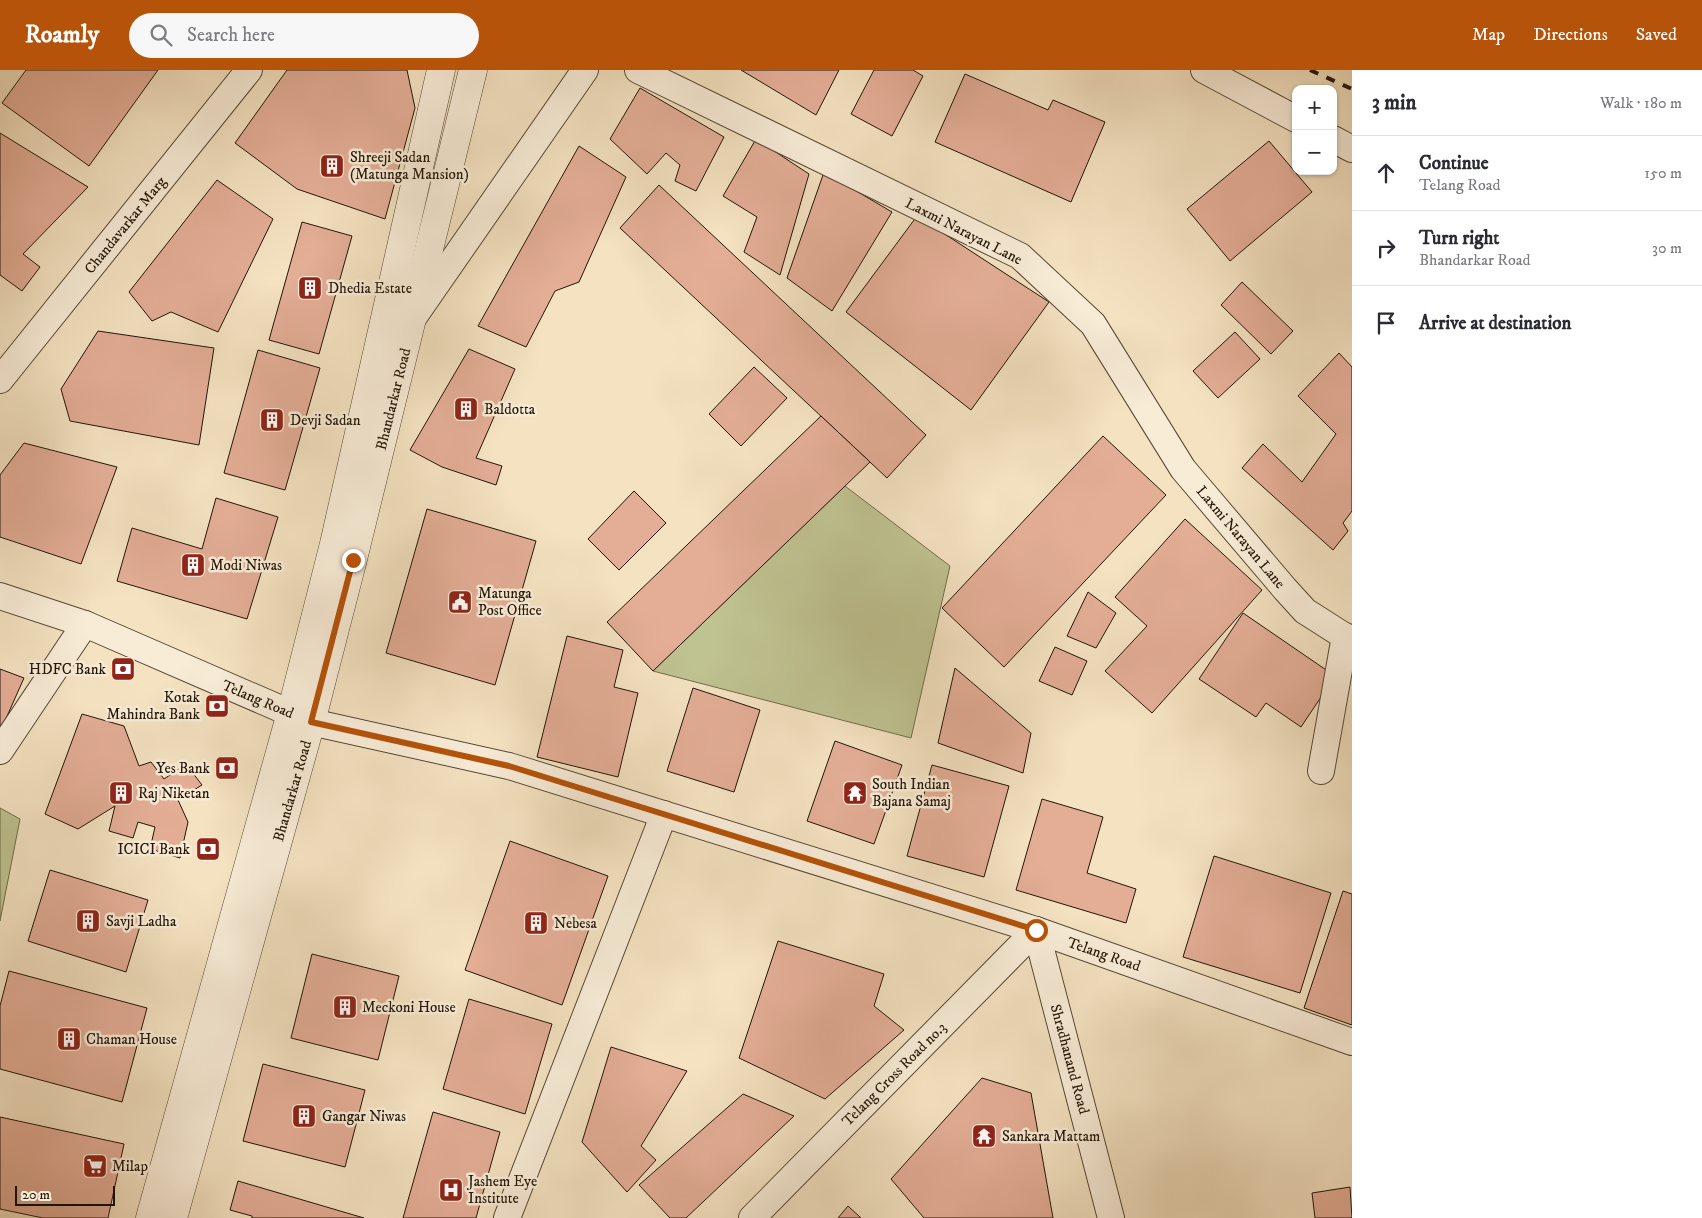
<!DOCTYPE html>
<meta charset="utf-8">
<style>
body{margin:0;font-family:"IM FELL DW Pica",serif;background:#f7f7f7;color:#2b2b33}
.controls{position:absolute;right:15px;top:15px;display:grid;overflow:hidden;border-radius:10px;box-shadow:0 1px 4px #0004}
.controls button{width:45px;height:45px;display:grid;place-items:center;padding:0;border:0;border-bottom:1px solid #e1e1e2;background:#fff;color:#2b2b33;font:25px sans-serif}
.scale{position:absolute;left:15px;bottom:12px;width:100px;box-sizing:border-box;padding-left:5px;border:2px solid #231505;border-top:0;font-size:14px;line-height:18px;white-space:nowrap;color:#231505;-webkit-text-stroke:4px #f8ecd7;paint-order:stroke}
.stop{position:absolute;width:15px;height:15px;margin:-11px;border:4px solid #b45309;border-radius:50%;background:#fff}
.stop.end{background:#b45309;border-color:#fff;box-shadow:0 1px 5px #0008}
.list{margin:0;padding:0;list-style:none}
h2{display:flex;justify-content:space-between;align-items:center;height:65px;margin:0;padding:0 20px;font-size:21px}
h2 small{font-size:16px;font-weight:400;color:#7c7c81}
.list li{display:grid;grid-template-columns:32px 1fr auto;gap:15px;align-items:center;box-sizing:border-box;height:75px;padding:0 20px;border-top:1px solid #e1e1e2}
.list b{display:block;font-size:19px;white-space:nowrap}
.list p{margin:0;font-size:16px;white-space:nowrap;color:#7c7c81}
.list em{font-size:16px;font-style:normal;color:#7c7c81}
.icon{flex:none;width:28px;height:28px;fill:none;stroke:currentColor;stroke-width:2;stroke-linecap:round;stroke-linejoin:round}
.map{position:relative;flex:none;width:1352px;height:1148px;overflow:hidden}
header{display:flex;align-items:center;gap:30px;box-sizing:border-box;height:70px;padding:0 25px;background:#b45309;color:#fff}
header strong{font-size:24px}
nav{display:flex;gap:28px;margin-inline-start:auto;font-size:18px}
.search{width:350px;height:45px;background:#f7f7f7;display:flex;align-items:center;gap:12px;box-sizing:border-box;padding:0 18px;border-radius:28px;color:#7c7c81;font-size:19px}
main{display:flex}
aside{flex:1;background:#fff}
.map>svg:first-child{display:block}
.green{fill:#bfc291;stroke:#716c4b}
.building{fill:#e3ad96;stroke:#231505}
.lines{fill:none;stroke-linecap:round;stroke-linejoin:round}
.minor-casing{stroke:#574834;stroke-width:28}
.tertiary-casing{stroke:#574834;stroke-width:29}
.minor{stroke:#f8ecd7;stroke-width:26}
.tertiary{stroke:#f8ecd7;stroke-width:28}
.rail{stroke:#231505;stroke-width:4;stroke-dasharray:9 9;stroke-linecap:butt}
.route{stroke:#b45309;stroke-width:6}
.labels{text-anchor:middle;stroke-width:5;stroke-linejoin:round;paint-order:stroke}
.poi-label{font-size:15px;fill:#231505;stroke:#f8ecd7;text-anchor:start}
.street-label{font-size:15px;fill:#231505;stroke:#f8ecd7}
</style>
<header>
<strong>Roamly</strong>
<div class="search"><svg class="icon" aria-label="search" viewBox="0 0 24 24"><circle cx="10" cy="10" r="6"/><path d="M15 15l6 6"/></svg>Search here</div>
<nav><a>Map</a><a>Directions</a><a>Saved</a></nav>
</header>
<main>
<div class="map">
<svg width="1352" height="1148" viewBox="0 0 1352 1148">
<rect width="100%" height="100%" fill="#f4e2c1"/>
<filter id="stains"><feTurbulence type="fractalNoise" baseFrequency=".004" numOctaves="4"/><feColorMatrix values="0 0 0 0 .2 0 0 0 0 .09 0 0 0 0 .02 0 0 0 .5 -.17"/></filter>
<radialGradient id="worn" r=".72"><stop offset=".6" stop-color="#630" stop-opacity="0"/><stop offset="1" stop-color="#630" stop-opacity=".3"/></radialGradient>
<!-- green -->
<g class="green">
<polygon points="845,416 950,496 911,668 653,601"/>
<polygon points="0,738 20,749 0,851"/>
</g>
<!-- building -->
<g class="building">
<polygon points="26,0 158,0 89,96 2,33"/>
<polygon points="287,0 407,0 415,38 385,149 297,119 235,73"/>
<polygon points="741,0 839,0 816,45"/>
<polygon points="874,0 913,0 923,6 892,66 851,44"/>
<polygon points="965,4 1048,40 1053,30 1105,52 1071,132 935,72"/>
<polygon points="640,18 724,67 696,121 675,111 680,95 666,83 647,104 610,69"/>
<polygon points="0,63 88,117 23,184 40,197 22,221 0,205"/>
<polygon points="756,69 809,104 780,205 744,182 757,147 723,126"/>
<polygon points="1269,71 1312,122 1230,191 1187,139"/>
<polygon points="579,76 626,107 579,212 555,221 526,277 478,256"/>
<polygon points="824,102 892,142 832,241 787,208"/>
<polygon points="217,110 273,149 218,262 171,242 152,251 129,222"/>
<polygon points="659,115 926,365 887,408 620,158"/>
<polygon points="917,146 1049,232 971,340 846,242"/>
<polygon points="302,152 352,166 319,284 269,270"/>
<polygon points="1242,212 1293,261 1271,284 1221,235"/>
<polygon points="98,261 214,278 199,375 70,351 61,319"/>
<polygon points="1235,262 1260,289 1218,328 1193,301"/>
<polygon points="469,279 515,299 476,388 502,396 496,415 442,397 410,380"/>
<polygon points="258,280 320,298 285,420 224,403"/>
<polygon points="1339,283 1352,297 1352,441 1343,453 1348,461 1333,480 1242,398 1263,374 1302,412 1336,364 1298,326"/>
<polygon points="754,297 787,328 741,376 709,344"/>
<polygon points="821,346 870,392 653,601 607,552"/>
<polygon points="1103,366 1166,425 1004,597 942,538"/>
<polygon points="24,373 117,397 81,494 0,467 0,405"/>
<polygon points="634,421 666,453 619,500 588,469"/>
<polygon points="216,428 278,447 247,549 117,511 132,458 202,479"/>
<polygon points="427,439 536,471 495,615 386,583"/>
<polygon points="1185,449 1262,520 1152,643 1105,601 1147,556 1115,527"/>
<polygon points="1088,522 1116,543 1096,578 1067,566"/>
<polygon points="1243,543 1335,606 1301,657 1266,633 1256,647 1199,609"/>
<polygon points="567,566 623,580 614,617 638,623 618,707 537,687"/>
<polygon points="1055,577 1087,591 1072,625 1039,611"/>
<polygon points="955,598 1031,663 1023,703 938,673"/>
<polygon points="0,599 24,608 0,662"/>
<polygon points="693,618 760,640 734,722 667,701"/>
<polygon points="82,644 124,656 139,696 151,692 164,709 186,694 202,715 178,730 188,752 180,788 150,779 155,757 138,752 133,768 109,761 115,736 78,759 45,744"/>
<polygon points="835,671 902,695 874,774 807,751"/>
<polygon points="932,695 1009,716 984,807 907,786"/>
<polygon points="1042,729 1103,747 1087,803 1136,819 1126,853 1016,820"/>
<polygon points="510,771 608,806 562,935 465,900"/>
<polygon points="1214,786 1331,823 1300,923 1183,887"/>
<polygon points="50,800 148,830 126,902 28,871"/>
<polygon points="1343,821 1352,824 1352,955 1304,938"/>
<polygon points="778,871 884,904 874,936 904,960 825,1029 739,988"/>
<polygon points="312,884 399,906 378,990 291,968"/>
<polygon points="9,901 147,938 122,1032 0,999 0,936"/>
<polygon points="469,929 552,954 525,1044 443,1019"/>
<polygon points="611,977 687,1001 641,1076 656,1090 627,1122 582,1072"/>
<polygon points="263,994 365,1020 345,1097 243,1071"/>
<polygon points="982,1008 1031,1023 1053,1148 924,1148 891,1109"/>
<polygon points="743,1024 794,1046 686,1148 670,1148 639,1115"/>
<polygon points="433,1042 500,1062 476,1148 403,1148"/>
<polygon points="0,1047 124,1074 108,1148 43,1148 0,1139"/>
<polygon points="238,1111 364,1148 252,1148 252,1146 230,1140"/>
<polygon points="1350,1117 1352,1148 1315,1148 1312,1123"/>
<polygon points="848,1136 861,1148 838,1148"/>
</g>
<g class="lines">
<defs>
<g id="minor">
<polyline points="638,0 1020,186 1093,254 1183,399 1285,519 1305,541 1352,571"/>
<polyline points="1204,0 1296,49"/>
<polyline points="1333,69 1352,79"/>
<polyline points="413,248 585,0"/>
<polyline points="0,310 249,0"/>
<polyline points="0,526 85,554 311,652 509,696 1036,860 1352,972"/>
<polyline points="0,681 85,554"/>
<polyline points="1321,701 1345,566"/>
<polyline points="1036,860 1111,1148"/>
<polyline points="507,1148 664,744"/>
<polyline points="752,1148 1036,860"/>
</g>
<g id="tertiary">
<polyline points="150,1148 291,643 334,474 441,0"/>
<polyline points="173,1148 311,652 353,489 473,0"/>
</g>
</defs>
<!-- minor casing -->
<use href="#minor" class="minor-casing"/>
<!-- tertiary casing -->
<use href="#tertiary" class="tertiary-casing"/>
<!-- minor -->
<use href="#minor" class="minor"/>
<!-- tertiary -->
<use href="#tertiary" class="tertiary"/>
<!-- rail -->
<polyline class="rail" points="1310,0 1352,19"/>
</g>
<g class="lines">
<!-- route -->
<polyline class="route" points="353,490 311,652 509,696 1036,860"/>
</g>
<!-- icons -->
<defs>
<symbol id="building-square" viewBox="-11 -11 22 22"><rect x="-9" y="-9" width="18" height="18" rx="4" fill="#8f2418" stroke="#f8ecd7"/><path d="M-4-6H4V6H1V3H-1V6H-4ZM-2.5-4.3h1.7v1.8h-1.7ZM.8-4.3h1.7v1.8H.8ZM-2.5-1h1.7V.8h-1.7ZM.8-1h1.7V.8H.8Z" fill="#fff"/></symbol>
<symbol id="civic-square" viewBox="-11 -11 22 22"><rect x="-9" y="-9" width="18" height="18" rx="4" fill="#8f2418" stroke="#f8ecd7"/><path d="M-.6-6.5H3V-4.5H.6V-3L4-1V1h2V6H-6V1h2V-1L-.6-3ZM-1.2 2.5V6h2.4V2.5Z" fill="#fff"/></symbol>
<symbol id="bank-square" viewBox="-11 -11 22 22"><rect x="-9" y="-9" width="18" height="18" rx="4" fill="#8f2418" stroke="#f8ecd7"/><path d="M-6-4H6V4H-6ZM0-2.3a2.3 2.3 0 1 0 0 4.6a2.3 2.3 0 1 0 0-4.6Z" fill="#fff"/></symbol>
<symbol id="temple-square" viewBox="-11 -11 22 22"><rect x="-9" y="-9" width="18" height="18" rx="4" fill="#8f2418" stroke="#f8ecd7"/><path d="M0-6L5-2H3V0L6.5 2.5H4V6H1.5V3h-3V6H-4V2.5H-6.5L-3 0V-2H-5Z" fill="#fff"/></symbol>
<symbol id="supermarket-square" viewBox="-11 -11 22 22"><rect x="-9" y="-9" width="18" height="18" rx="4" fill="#8f2418" stroke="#f8ecd7"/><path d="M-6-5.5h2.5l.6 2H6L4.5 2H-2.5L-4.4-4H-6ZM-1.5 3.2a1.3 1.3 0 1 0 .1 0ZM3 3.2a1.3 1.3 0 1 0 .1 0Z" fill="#fff"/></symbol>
<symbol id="hospital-square" viewBox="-11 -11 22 22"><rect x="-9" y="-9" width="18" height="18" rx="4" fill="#8f2418" stroke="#f8ecd7"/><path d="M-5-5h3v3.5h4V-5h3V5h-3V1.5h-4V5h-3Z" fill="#fff"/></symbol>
</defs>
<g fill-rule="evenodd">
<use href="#building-square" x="318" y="82" width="28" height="28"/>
<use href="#building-square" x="296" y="204" width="28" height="28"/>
<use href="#building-square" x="452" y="325" width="28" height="28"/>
<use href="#building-square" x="258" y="336" width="28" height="28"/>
<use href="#building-square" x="179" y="481" width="28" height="28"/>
<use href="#civic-square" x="446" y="518" width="28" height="28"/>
<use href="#bank-square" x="109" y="585" width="28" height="28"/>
<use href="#bank-square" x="203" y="622" width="28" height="28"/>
<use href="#bank-square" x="213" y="684" width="28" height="28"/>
<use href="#building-square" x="107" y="709" width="28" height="28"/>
<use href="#temple-square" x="841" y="709" width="28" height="28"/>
<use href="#bank-square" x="194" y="765" width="28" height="28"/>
<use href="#building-square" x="74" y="837" width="28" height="28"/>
<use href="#building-square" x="522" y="839" width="28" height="28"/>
<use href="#building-square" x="331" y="923" width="28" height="28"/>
<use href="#building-square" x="55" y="955" width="28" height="28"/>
<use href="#building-square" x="290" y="1032" width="28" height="28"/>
<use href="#temple-square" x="970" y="1052" width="28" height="28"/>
<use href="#supermarket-square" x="81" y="1082" width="28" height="28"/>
<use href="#hospital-square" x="437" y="1106" width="28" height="28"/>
</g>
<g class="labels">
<!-- poi labels -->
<g class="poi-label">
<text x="350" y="92">Shreeji Sadan<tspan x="350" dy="17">(Matunga Mansion)</tspan></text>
<text x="328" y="223">Dhedia Estate</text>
<text x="484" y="344">Baldotta</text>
<text x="290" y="355">Devji Sadan</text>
<text x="210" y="500">Modi Niwas</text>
<text x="478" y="528">Matunga<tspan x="478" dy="17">Post Office</tspan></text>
<text x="106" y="604" text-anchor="end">HDFC Bank</text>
<text x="200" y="632" text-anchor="end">Kotak<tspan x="200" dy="17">Mahindra Bank</tspan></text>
<text x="210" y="703" text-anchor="end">Yes Bank</text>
<text x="872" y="719">South Indian<tspan x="872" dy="17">Bajana Samaj</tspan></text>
<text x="138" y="728">Raj Niketan</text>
<text x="190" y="784" text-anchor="end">ICICI Bank</text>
<text x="106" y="856">Savji Ladha</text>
<text x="554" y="858">Nebesa</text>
<text x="362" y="942">Meckoni House</text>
<text x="86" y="974">Chaman House</text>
<text x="322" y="1051">Gangar Niwas</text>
<text x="1002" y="1071">Sankara Mattam</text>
<text x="112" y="1101">Milap</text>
<text x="468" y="1116">Jashem Eye<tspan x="468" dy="17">Institute</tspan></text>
</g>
<!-- street labels -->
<g class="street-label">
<text transform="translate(125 155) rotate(-51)" y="5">Chandavarkar Marg</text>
<text transform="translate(964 161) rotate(27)" y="5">Laxmi Narayan Lane</text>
<text transform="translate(393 329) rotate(-76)" y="5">Bhandarkar Road</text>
<text transform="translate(1241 467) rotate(50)" y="5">Laxmi Narayan Lane</text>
<text transform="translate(258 629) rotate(23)" y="5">Telang Road</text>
<text transform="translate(292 721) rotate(-74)" y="5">Bhandarkar Road</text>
<text transform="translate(1104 884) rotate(19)" y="5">Telang Road</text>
<text transform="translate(1070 989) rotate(75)" y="5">Shradhanand Road</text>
<text transform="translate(894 1004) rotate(-45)" y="5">Telang Cross Road no.3</text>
</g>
</g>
<rect width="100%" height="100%" filter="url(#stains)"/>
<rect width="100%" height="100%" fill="url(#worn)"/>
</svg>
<div class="controls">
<button>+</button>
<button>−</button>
</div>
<div class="scale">20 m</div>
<div class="stop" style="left:1036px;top:860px"></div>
<div class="stop end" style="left:353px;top:490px"></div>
</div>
<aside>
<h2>3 min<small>Walk · 180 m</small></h2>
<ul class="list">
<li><svg class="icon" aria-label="ahead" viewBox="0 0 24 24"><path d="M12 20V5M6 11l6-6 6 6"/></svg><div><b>Continue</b><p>Telang Road</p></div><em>150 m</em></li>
<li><svg class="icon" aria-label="right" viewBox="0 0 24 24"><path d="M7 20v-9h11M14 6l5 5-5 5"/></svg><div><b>Turn right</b><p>Bhandarkar Road</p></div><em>30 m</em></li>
<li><svg class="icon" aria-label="arrive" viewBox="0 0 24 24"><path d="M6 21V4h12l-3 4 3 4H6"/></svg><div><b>Arrive at destination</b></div></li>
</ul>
</aside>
</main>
